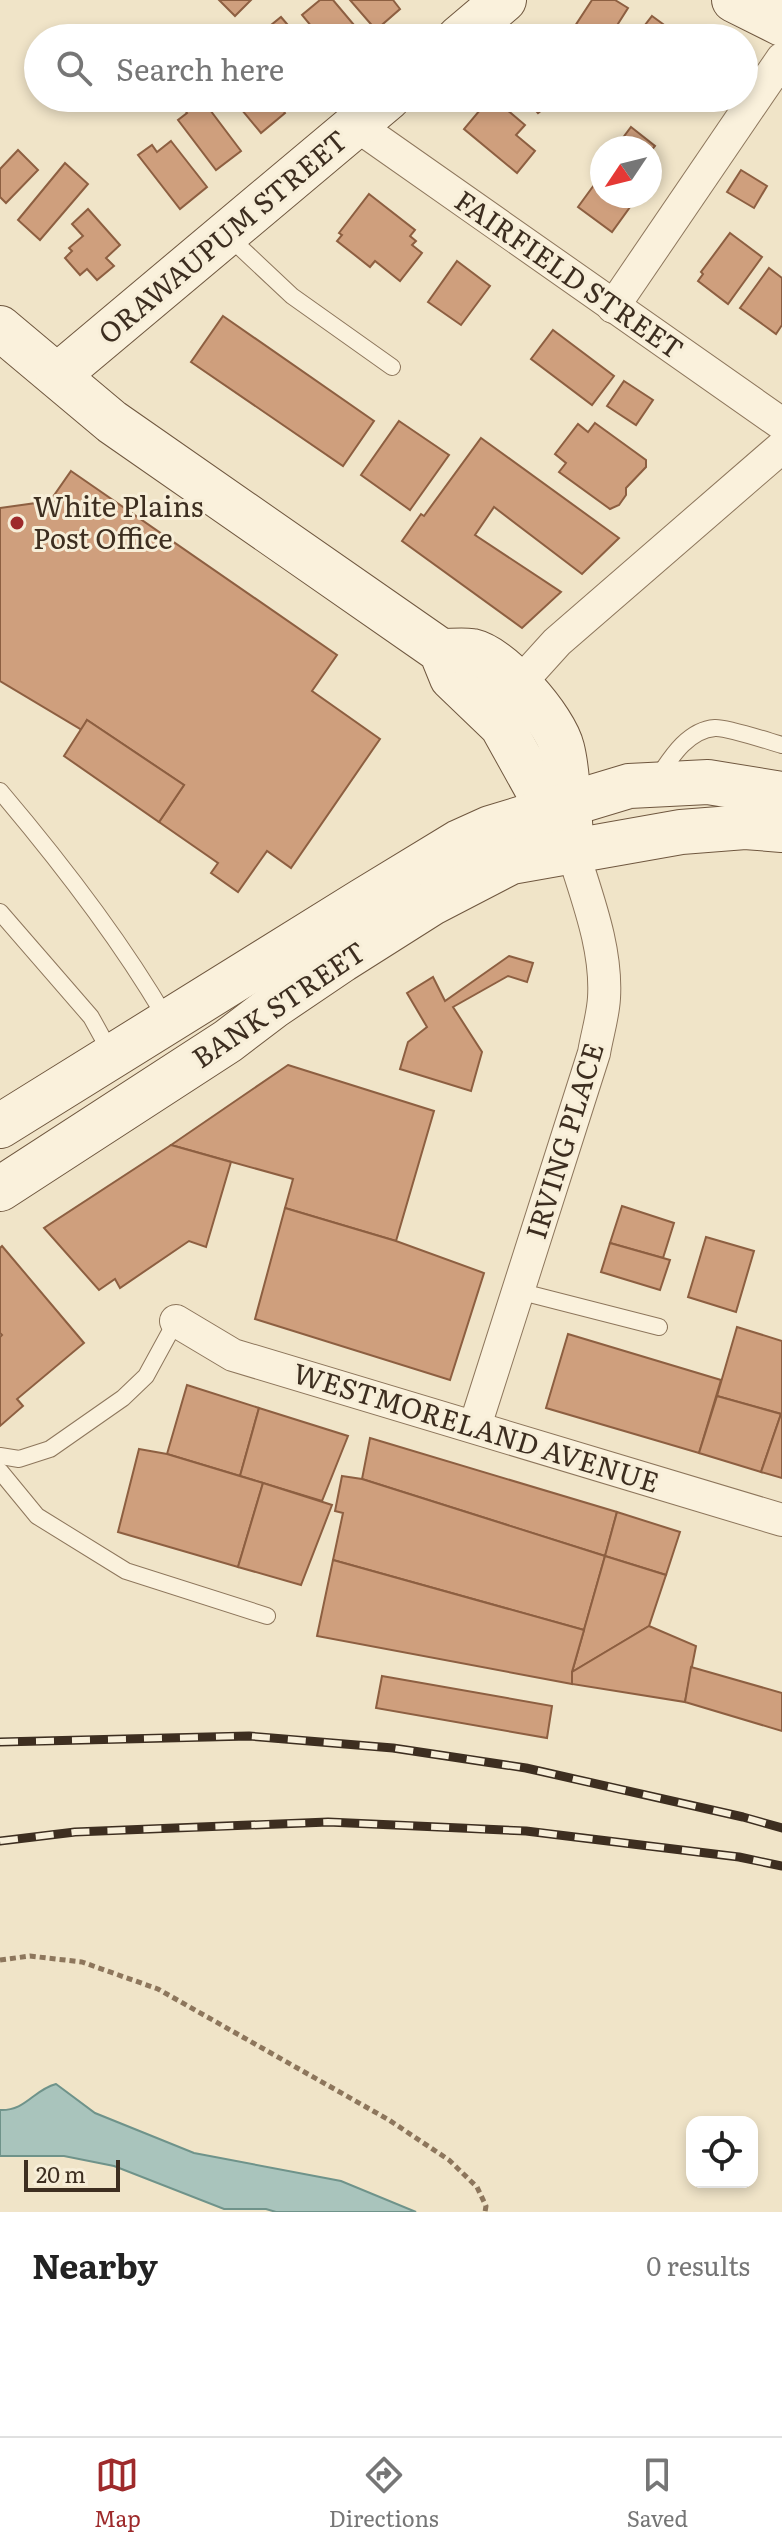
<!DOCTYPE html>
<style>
body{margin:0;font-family:Literata,serif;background:#f6f6f6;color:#222}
.controls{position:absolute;right:24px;bottom:24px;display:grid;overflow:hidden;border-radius:16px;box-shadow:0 4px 12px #0003}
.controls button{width:72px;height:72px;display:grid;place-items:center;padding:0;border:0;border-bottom:2px solid #e0e0e0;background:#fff;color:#222;font:40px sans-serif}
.compass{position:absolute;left:590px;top:136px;width:72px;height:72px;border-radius:50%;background:#fff;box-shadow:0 4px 12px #0003;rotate:235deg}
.scale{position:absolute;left:24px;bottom:20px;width:96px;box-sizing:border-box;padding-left:8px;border:4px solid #3d2e20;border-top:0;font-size:22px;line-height:28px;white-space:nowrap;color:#3d2e20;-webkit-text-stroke:6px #f7eed8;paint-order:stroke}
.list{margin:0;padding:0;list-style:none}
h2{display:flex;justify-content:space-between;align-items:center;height:104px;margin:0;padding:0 32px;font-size:34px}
h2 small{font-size:26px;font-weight:400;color:#767676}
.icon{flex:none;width:44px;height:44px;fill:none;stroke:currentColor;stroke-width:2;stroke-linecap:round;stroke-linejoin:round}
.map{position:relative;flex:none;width:782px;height:2212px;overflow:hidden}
.search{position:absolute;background:#fff;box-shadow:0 4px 12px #0003;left:24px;right:24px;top:24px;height:88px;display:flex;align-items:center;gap:20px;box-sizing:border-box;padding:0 28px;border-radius:44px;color:#767676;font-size:30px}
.sheet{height:224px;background:#fff}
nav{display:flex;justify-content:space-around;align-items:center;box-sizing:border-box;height:112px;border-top:2px solid #e0e0e0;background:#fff;font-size:22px;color:#767676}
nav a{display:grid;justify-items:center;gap:4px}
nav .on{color:#9e2a2b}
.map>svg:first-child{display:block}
.water{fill:#a9c4bc;stroke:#6f938a;stroke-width:2}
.building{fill:#cf9f7d;stroke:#8d5f41;stroke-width:2}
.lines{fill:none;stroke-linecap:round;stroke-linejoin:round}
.lane-casing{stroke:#8d765c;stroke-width:18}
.street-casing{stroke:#8d765c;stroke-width:34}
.secondary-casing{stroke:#6f573f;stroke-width:46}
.path{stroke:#8d765c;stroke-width:5;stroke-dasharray:6 4;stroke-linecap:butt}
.lane{stroke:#faf1dc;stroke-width:16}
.street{stroke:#faf1dc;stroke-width:32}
.secondary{stroke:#faf1dc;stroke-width:44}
.rail-casing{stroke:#3d2e20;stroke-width:9}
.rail{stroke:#f7eed8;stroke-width:6;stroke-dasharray:18;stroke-linecap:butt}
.poi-dot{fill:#9e2a2b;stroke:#f7eed8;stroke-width:3}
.labels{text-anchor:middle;stroke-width:6;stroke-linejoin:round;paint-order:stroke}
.street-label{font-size:28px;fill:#3d2e20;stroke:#f7eed8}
.poi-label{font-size:28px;fill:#3d2e20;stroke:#f7eed8;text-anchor:start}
</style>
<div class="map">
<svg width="782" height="2212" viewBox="0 0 782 2212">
<rect width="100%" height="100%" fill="#f0e4c8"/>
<!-- water -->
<path class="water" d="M56,2084L95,2113L194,2153L341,2181L416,2212H276L266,2209H224L114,2166L64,2156H0V2110C26,2111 33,2090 56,2084Z"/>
<!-- building -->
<g class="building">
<polygon points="219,0 251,0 235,16"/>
<polygon points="320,0 333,0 365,38 321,38 302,15"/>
<polygon points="350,0 393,0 400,9 376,30"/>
<polygon points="592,0 615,0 628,8 609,38 595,38 575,26"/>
<polygon points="652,16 682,38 635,38"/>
<polygon points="281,17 299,38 255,38"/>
<polygon points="175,98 201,98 241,151 216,170 178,120 187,113"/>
<polygon points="232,98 274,98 285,113 261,133"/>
<polygon points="490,98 493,98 525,125 516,135 535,151 517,173 464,129"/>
<polygon points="525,98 557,98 538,113"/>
<polygon points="631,127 655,146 650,152 650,148 634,148 622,139"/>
<polygon points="171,141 207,187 180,209 138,155 152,145 157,152"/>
<polygon points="18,150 38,170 6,203 0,197 0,169"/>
<polygon points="65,163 88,184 40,240 18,220"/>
<polygon points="741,170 767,186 754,208 727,192"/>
<polygon points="602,174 602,196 638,196 612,232 578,207"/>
<polygon points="369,194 415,230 410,236 416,241 412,245 422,253 400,281 375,261 370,267 337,241 342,235 339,233"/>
<polygon points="88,209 120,245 106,258 114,266 97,280 87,269 80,275 65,258 72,251 69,248 83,236 72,224"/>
<polygon points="730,233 762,257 728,304 698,281 703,274 701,272"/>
<polygon points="457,261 490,286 461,325 428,302"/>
<polygon points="769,268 782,278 782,325 776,334 740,308"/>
<polygon points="223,316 374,421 343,466 191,362"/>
<polygon points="553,330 614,376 592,405 531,359"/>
<polygon points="624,381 653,400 636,425 607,406"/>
<polygon points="399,421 449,455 410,510 361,475"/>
<polygon points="595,423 646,460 646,467 626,488 626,495 619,505 610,509 559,472 566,463 555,454 578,424 588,432"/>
<polygon points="481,438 619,538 582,574 494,507 475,535 561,592 522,628 402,541 421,514 424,516"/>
<polygon points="71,471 337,655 312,691 380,739 291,868 267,851 238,892 211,873 218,863 159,822 184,785 87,720 82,730 0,681 0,508 50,501"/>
<polygon points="87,720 184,785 159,822 64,756"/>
<polygon points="509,956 533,963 527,982 508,976 453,1007 482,1052 471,1091 400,1069 408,1042 427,1027 407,993 433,977 445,1001"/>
<polygon points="288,1065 434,1111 396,1241 285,1208 293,1179 171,1145"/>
<polygon points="171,1145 231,1162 206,1247 189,1241 120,1288 115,1279 99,1290 44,1228"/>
<polygon points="622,1206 674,1223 663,1258 610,1243"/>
<polygon points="285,1208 396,1241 484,1273 450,1380 255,1319"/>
<polygon points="706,1237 754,1251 736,1312 688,1297"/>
<polygon points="610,1243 670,1260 660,1290 601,1272"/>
<polygon points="2,1246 84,1343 17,1399 23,1406 0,1426 0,1337 2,1335 0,1333 0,1248"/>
<polygon points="737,1327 782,1341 782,1414 717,1396"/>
<polygon points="568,1334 721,1380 699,1453 546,1408"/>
<polygon points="187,1385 259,1408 240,1476 167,1454"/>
<polygon points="717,1396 781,1414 761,1472 699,1453"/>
<polygon points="259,1408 348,1436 322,1501 240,1476"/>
<polygon points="781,1414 782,1414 782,1478 761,1472"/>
<polygon points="370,1438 617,1512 605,1556 362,1479"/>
<polygon points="139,1449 167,1454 263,1483 238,1567 118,1532"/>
<polygon points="342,1476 362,1479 605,1556 584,1630 333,1560 343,1513 335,1511"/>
<polygon points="263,1483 332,1505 301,1585 238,1567"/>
<polygon points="617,1512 680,1532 666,1575 605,1556"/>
<polygon points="605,1556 666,1575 649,1626 572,1672"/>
<polygon points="333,1560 584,1630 572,1672 572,1684 317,1636"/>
<polygon points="649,1626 696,1646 685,1702 572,1684 572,1672"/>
<polygon points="691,1667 782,1693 782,1731 685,1702"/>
<polygon points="382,1676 552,1706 547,1738 376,1708"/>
</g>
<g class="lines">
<defs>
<g id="lane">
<polyline points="227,235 292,296 392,367"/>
<path d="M656,780C670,759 687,730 715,728C726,727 768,741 782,745"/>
<path d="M0,791C61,863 120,939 167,1020"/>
<polyline points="0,912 91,1017 112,1055"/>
<polyline points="518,1291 659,1327"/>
<polyline points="0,1456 19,1459 50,1449 123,1398 146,1376 176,1321"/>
<polyline points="0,1471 37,1516 126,1571 267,1616"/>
</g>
<g id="street">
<polyline points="356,125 782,424"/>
<polyline points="613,307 782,59"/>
<polyline points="519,684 557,642 782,447"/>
<polyline points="176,1321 233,1355 782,1520"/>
<path d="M475,1426L594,1053C597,1035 603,1016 604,998C607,948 587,898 573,852"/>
</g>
<g id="secondary">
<polyline points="734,0 782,24"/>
<polyline points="459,38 504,0"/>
<polyline points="0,328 112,422 441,651 452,678 502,726 562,834"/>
<polyline points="58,375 388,98"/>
<path d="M441,651C451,651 463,650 472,651C502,658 555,719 562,748C569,775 568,806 571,833"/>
<polyline points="0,1126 362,901 459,842 490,828 629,786 708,782 782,794"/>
<polyline points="0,1189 228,1041 274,1006 342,960 432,903 511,862 681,832 745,827 782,830"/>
</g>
</defs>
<!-- lane casing -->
<use href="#lane" class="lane-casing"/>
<!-- street casing -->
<use href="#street" class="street-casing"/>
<!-- secondary casing -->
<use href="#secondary" class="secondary-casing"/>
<!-- path -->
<polyline class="path" points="0,1960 30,1956 82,1962 158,1989 389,2120 449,2160 477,2187 486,2206 485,2212"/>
<!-- lane -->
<use href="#lane" class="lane"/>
<!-- street -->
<use href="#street" class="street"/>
<!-- secondary -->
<use href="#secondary" class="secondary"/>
<defs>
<g id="rail">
<polyline points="0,1742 249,1736 393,1748 526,1768 743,1817 782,1828"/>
<polyline points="0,1841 75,1832 328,1822 526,1831 739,1857 782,1866"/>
</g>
</defs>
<!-- rail casing -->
<use href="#rail" class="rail-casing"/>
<!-- rail -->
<use href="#rail" class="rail"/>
</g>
<!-- markers -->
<circle class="poi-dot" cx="17" cy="523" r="8"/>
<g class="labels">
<!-- street labels -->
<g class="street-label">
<text transform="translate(223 237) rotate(-40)" y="10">ORAWAUPUM STREET</text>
<text transform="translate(569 275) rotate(35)" y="10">FAIRFIELD STREET</text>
<text transform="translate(279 1005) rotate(-34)" y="10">BANK STREET</text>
<text transform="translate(565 1141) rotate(-73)" y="10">IRVING PLACE</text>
<text transform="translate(476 1428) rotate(17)" y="10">WESTMORELAND AVENUE</text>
</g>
<!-- poi labels -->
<g class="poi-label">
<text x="33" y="517">White Plains<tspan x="33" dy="32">Post Office</tspan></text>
</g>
</g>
</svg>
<div class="controls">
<button><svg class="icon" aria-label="locate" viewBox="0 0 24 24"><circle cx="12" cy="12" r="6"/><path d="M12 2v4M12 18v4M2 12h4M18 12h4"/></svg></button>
</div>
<svg class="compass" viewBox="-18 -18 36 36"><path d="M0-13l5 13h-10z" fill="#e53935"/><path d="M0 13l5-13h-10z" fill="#767676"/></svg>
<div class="scale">20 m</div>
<div class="search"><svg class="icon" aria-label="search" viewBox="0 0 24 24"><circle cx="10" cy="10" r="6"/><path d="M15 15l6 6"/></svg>Search here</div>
</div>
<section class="sheet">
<h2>Nearby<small>0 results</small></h2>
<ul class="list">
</ul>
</section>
<nav>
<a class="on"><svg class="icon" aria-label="map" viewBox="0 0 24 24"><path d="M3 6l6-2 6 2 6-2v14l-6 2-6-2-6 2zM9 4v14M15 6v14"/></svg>Map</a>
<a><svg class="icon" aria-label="directions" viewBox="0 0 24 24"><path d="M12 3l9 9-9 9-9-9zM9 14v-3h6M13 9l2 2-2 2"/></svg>Directions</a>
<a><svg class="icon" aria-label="saved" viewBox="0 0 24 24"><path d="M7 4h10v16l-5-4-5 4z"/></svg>Saved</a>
</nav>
